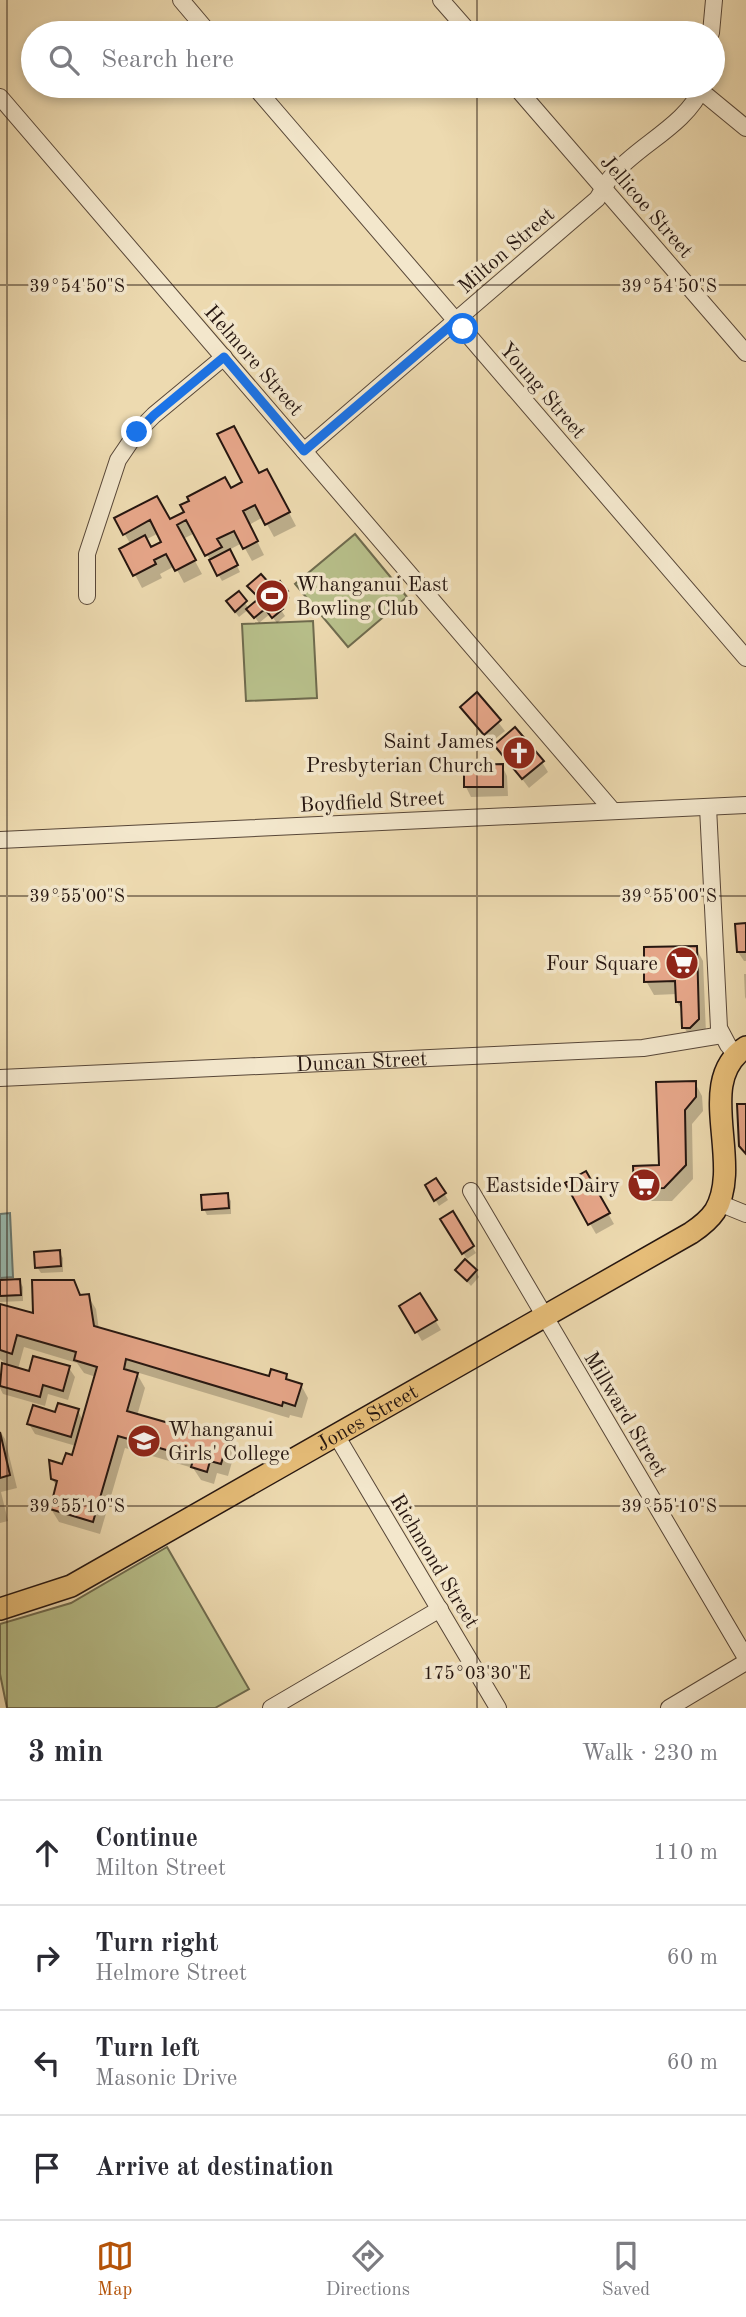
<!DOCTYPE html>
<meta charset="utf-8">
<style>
body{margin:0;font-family:"Old Standard TT",serif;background:#f2f2f3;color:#2b2b33}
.stop{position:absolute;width:21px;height:21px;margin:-16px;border:5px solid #1a73e8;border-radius:50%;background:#fff}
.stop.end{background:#1a73e8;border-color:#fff;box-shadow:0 2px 7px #0008}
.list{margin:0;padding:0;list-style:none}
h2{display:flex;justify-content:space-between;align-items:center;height:91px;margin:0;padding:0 28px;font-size:30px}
h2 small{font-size:23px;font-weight:400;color:#7c7c81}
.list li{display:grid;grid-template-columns:46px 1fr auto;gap:21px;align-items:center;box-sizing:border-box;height:105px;padding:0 28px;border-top:2px solid #e1e1e2}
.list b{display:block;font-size:26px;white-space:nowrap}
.list p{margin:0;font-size:23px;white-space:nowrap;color:#7c7c81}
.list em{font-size:23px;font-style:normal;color:#7c7c81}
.icon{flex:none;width:38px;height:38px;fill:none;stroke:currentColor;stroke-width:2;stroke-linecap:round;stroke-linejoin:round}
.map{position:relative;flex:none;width:746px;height:1708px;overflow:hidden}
.search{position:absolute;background:#fff;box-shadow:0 4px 10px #0003;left:21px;right:21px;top:21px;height:77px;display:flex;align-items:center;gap:18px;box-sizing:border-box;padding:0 24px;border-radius:38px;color:#7c7c81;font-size:26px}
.sheet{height:511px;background:#fff}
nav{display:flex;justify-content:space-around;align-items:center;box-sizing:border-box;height:98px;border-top:2px solid #e1e1e2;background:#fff;font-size:19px;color:#7c7c81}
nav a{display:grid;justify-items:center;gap:4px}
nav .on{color:#b45309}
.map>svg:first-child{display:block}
.green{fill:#b8c08b;stroke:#6f6b4e;stroke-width:2}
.water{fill:#99baaf;stroke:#6b786f;stroke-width:2}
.shadow{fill:#0003;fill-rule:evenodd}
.building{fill:#e6a689;stroke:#261610;stroke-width:2}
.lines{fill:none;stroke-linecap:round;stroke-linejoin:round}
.minor-casing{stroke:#584738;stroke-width:18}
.major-casing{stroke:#261610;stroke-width:24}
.minor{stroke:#f3e7cc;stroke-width:16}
.major{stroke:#e6bd78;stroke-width:21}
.route{stroke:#1a73e8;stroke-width:9}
.ticks{fill:none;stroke:#261610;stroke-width:2;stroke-opacity:0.45}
.labels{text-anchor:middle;stroke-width:7;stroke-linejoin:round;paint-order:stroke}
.street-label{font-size:21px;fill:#261610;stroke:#f3e7cc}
.poi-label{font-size:21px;fill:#261610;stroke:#f3e7cc;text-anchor:end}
.ticks-label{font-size:18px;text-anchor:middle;fill:#261610;stroke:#f3e7cc;stroke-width:7;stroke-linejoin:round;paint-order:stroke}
</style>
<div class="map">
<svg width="746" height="1708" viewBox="0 0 746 1708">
<rect width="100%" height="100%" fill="#eddab0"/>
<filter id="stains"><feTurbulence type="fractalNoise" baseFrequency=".00286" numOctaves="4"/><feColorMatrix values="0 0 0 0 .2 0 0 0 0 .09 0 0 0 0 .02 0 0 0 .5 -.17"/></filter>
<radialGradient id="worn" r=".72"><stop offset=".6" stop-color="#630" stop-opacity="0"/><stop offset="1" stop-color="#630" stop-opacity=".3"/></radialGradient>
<!-- green -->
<g class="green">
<polygon points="355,534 407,597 348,647 295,584"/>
<polygon points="313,621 317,698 246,701 242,624"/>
<polygon points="167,1547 249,1689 215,1708 7,1708 0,1674 0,1624 71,1603"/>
</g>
<!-- water -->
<polygon class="water" points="10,1213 13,1277 0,1278 0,1214"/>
<!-- shadow -->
<g class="shadow">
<path d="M258,475L274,484L296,526L274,537L263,517L249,525L264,555L252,561L242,543L229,550L240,572L222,581L195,533L183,539L202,574L184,583L175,566L160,574L162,578L142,588L122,550L131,545L116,519L156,498L169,522ZM159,533L164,543L151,549L145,540Z"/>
<polygon points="261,576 272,591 287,592 290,598 279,607 285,616 277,623 270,614 259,623 249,609 239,617 232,608 239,594 249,609 260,600 253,592"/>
<polygon points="477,695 505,731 490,743 462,707"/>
<polygon points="496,745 542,762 548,772 529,788"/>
<polygon points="502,766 507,776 508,796 471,797 466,787"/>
<polygon points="746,925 746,961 744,961 738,952"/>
<polygon points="696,948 703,961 706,1033 692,1041 684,1027 684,1013 677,1002 677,994 654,995 646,981"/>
<polygon points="744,974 746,974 746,999 745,997"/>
<polygon points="695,1083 702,1096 703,1111 692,1124 693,1179 672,1201 643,1201 635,1188 661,1167"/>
<polygon points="586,1174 614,1224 596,1234 567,1184"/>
<polygon points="436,1180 448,1200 439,1206 427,1186"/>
<polygon points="227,1195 231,1201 231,1214 207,1215 204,1209"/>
<polygon points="452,1214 476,1253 467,1259 443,1220"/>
<polygon points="59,1252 63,1258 63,1272 41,1273 37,1267"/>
<polygon points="457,1270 475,1271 479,1277 471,1286"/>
<polygon points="19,1280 23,1287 23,1301 0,1302 0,1281"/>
<polygon points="73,1282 82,1296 88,1296 96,1309 99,1330 270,1379 286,1376 290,1382 301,1385 308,1398 302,1418 290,1415 289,1418 136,1372 145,1388 137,1416 227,1442 234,1455 228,1476 217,1473 214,1484 201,1480 193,1468 125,1448 100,1534 59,1522 51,1509 57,1487 52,1479 73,1457 76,1446 35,1434 29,1424 56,1414 78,1411 83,1421 96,1377 84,1373 77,1363 24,1347 18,1369 30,1373 69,1368 75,1377 68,1400 48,1394 45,1406 3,1394 0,1388 0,1376 4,1362 0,1359 0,1306 35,1315"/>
<polygon points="420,1295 441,1330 422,1341 401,1306"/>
<polygon points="0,1431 5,1439 17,1488 1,1492 8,1521 0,1523"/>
</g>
<!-- building -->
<g class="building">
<polygon points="234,426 259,473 267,469 290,512 265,525 255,505 243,511 258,541 243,549 234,531 217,539 222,547 205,556 186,520 177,525 196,560 175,571 166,554 154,560 156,564 133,576 119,549 145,535 151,547 161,542 150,520 123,535 114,518 157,496 170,519 184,512 180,505 189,501 187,497 225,477 231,488 242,482 217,434"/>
<polygon points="230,549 238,565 217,576 209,560"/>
<polygon points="261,574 270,584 257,596 247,586"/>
<polygon points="280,581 288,591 276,601 283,609 272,618 265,609 254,618 246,609"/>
<polygon points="239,591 247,601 235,612 226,601"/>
<polygon points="477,692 501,720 484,735 460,707"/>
<polygon points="515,727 544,761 522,779 494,745"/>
<polygon points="503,764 503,787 464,787 464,765"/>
<polygon points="746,923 746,952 737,952 735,924"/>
<polygon points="697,946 699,1019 690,1028 682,1028 681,1002 676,1002 675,981 644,982 644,947"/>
<polygon points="696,1081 696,1097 685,1110 686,1165 664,1188 634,1189 633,1166 659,1165 656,1082"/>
<polygon points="737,1104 746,1104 746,1154 739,1146"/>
<polygon points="586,1171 610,1213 588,1225 565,1183"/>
<polygon points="436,1178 446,1193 434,1201 425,1185"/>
<polygon points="228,1193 229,1208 202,1210 201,1195"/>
<polygon points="453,1211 474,1246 462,1254 440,1219"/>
<polygon points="60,1250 61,1266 35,1268 34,1252"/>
<polygon points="465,1259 477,1270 467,1281 455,1270"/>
<polygon points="20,1279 21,1295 0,1296 0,1280"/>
<polygon points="32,1280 74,1280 80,1295 89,1294 94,1326 269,1376 271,1369 287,1374 286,1379 302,1384 295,1406 283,1402 282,1406 126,1359 124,1369 138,1373 127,1411 228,1440 221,1464 210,1461 207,1472 191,1467 194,1458 118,1436 93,1522 50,1509 57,1481 51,1479 49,1460 62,1464 66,1453 72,1455 97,1367 74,1360 76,1352 17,1335 12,1354 0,1350 0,1304 33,1313"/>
<polygon points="420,1293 437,1320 415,1333 399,1306"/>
<polygon points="33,1356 70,1366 63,1391 43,1385 40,1397 0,1386 2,1363 29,1371"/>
<polygon points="58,1403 79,1409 71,1437 27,1424 33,1405 55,1412"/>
<polygon points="0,1432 10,1475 0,1478"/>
</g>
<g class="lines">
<defs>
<g id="minor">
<polyline points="181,0 209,33"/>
<polyline points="441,0 470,33"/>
<polyline points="711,33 714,0"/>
<polyline points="254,86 746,658"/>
<polyline points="515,86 746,353"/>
<polyline points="701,91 746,128"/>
<polyline points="0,97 613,811"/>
<path d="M304,451L597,199C602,192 606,182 612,176C639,144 686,126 703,86"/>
<polyline points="87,596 87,554 118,460 137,432 154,415 224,357"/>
<polyline points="708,807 719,1028 728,1045 736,1055"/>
<polyline points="0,840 746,805"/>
<path id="s1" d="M0,1078L643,1048L722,1035"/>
<polyline points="471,1191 746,1658"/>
<polyline points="719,1203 746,1214"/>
<polyline points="336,1435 498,1708"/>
<polyline points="271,1708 440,1609"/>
<polyline points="669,1708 746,1662"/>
</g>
<g id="major">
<path id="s2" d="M0,1609L71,1586L691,1233C700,1227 709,1220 715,1211C744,1162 693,1081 746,1047"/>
</g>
</defs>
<!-- minor casing -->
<use href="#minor" class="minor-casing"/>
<!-- major casing -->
<use href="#major" class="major-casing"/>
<!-- minor -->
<use href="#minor" class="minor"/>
<!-- major -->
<use href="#major" class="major"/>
</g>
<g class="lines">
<!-- route -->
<polyline class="route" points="137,432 154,415 224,357 304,451 456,321 463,329"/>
</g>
<!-- ticks -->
<path class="ticks" d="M7,0V1708M477,0V33M477,86V1708M0,285H746M0,896H746M0,1506H746"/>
<!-- icons -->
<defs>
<symbol id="stadium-disc" viewBox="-11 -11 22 22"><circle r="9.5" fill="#8f2418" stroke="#f3e7cc"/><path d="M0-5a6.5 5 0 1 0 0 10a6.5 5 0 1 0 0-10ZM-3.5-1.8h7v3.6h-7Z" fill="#fff"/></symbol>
<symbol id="church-disc" viewBox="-11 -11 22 22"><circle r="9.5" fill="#8f2418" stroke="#f3e7cc"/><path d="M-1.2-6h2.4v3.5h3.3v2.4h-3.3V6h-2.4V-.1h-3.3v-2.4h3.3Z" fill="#fff"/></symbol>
<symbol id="supermarket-disc" viewBox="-11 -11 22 22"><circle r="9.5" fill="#8f2418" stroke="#f3e7cc"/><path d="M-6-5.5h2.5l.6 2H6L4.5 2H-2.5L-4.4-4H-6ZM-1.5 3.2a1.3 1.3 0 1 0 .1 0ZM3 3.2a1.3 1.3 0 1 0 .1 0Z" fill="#fff"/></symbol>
<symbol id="school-disc" viewBox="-11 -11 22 22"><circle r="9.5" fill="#8f2418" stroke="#f3e7cc"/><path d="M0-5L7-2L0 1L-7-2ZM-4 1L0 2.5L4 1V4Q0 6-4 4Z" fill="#fff"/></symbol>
</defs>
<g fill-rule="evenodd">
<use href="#stadium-disc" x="253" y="577" width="38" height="38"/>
<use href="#church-disc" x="500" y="734" width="38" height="38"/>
<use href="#supermarket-disc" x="663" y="944" width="38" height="38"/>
<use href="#supermarket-disc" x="625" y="1166" width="38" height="38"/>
<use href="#school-disc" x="125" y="1422" width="38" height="38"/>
</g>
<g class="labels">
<!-- street labels -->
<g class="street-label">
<text transform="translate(647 206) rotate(49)" y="7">Jellicoe Street</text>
<text transform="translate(506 250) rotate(-41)" y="7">Milton Street</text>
<text transform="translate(254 360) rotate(49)" y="7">Helmore Street</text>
<text transform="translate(543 390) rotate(49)" y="7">Young Street</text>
<text transform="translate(372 801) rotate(-3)" y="7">Boydfield Street</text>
<text dy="7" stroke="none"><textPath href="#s1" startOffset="362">Duncan Street</textPath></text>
<text transform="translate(626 1414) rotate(59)" y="7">Millward Street</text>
<text dy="7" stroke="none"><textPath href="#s2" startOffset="415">Jones Street</textPath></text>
<text transform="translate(435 1561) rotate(59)" y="7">Richmond Street</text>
</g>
<!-- poi labels -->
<g class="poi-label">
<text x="296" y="591" text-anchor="start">Whanganui East<tspan x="296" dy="24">Bowling Club</tspan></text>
<text x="494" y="748">Saint James<tspan x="494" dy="24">Presbyterian Church</tspan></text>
<text x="658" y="970">Four Square</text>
<text x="620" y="1192">Eastside Dairy</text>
<text x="168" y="1436" text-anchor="start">Whanganui<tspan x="168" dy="24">Girls' College</tspan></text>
</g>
</g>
<g class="ticks-label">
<text x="77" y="292">39°54'50"S</text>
<text x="669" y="292">39°54'50"S</text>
<text x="77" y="902">39°55'00"S</text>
<text x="669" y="902">39°55'00"S</text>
<text x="77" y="1512">39°55'10"S</text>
<text x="669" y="1512">39°55'10"S</text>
<text x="477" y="1679">175°03'30"E</text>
</g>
<rect width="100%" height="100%" filter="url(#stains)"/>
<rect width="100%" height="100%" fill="url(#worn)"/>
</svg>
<div class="stop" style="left:463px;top:329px"></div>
<div class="stop end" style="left:137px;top:432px"></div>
<div class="search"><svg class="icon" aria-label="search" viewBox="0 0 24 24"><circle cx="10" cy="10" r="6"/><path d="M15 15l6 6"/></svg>Search here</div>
</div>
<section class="sheet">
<h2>3 min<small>Walk · 230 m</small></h2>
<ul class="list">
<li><svg class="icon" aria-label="ahead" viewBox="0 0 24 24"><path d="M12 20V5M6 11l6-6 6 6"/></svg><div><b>Continue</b><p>Milton Street</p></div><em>110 m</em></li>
<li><svg class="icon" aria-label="right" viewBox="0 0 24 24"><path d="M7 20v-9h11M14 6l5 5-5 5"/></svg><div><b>Turn right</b><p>Helmore Street</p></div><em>60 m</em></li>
<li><svg class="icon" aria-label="left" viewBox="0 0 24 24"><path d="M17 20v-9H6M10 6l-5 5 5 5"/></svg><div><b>Turn left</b><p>Masonic Drive</p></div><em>60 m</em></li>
<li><svg class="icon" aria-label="arrive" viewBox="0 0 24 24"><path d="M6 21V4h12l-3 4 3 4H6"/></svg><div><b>Arrive at destination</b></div></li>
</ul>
</section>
<nav>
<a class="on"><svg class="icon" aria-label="map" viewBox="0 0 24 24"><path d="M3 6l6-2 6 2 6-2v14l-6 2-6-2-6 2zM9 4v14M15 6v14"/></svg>Map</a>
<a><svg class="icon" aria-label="directions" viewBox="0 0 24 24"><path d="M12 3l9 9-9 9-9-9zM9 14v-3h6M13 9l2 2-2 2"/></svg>Directions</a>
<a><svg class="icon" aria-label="saved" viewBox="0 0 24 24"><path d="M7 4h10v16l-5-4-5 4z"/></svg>Saved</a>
</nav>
